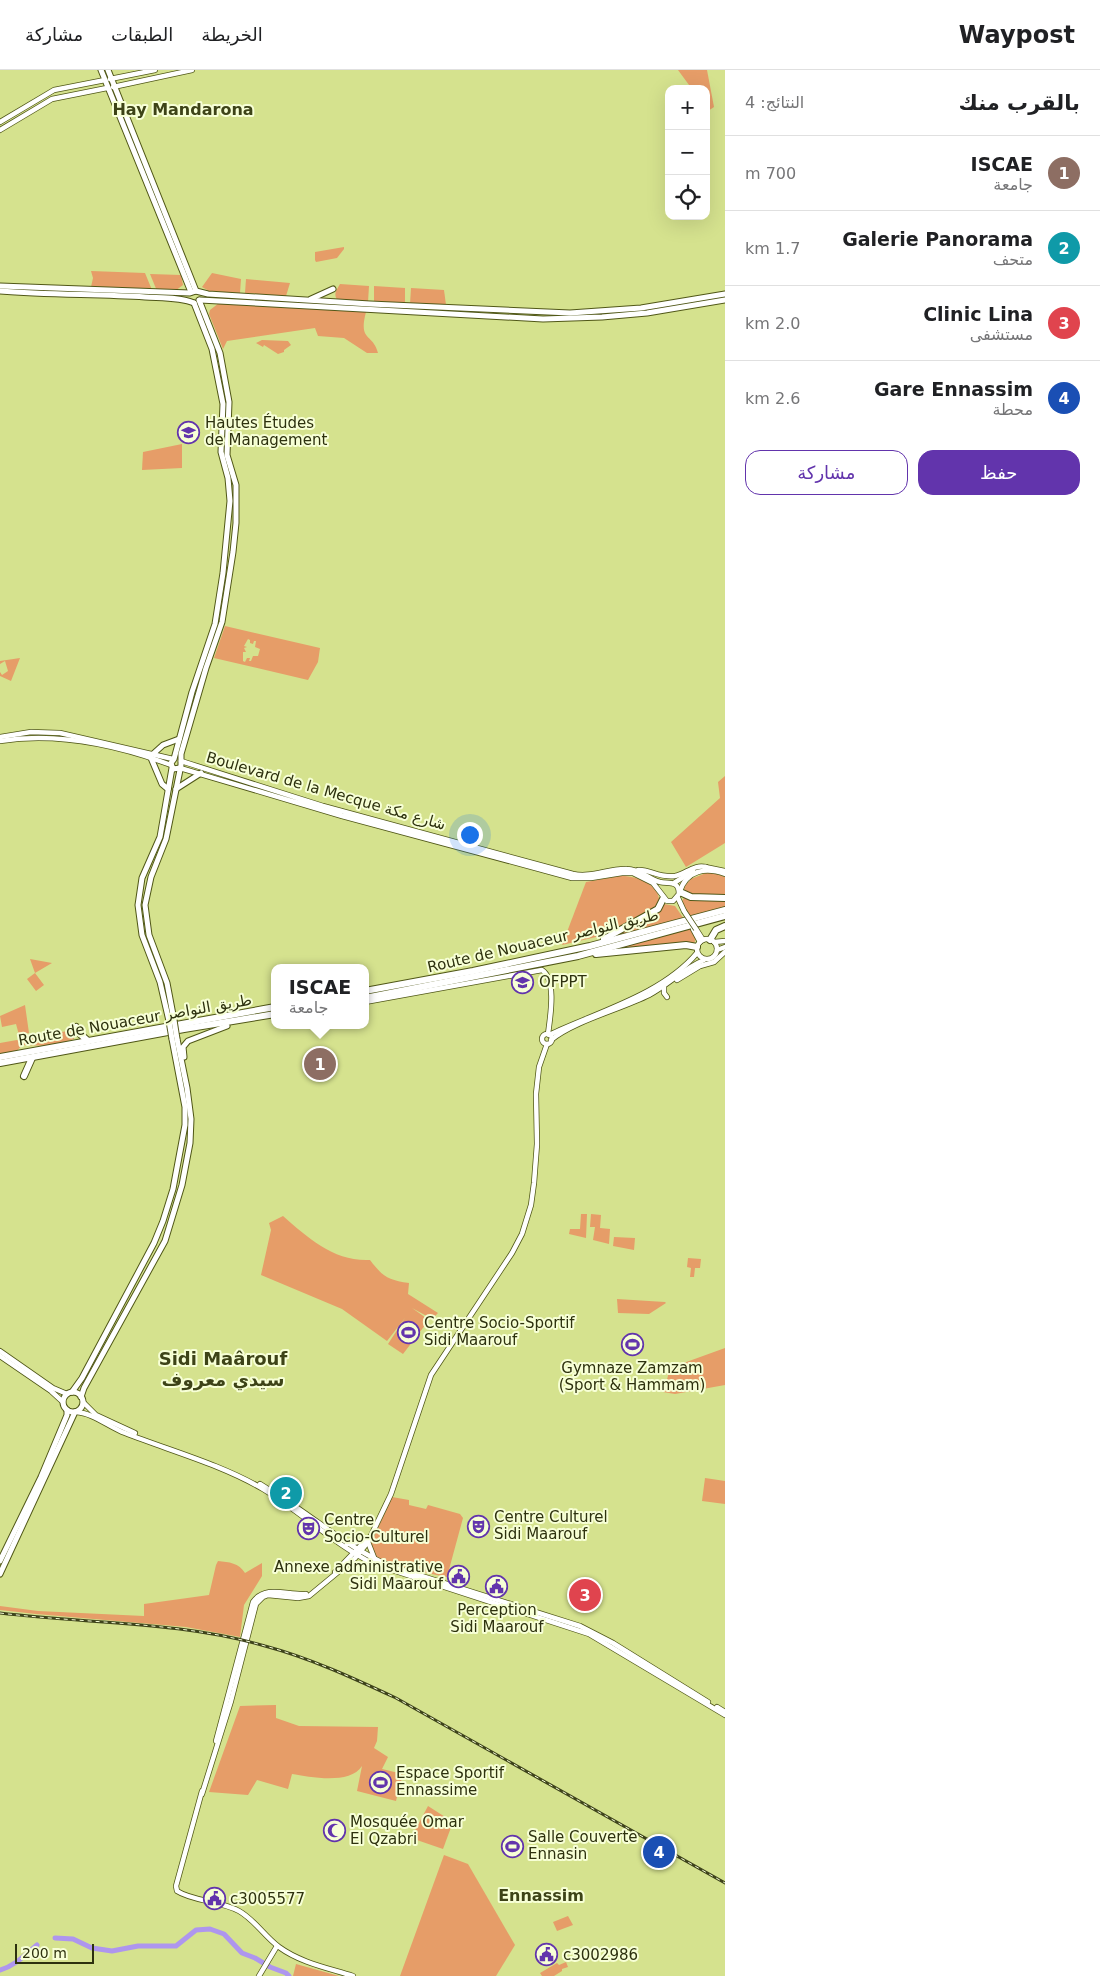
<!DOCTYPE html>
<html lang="ar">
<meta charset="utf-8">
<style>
body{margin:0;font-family:"DejaVu Sans","Noto Sans Arabic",sans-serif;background:#f2f2f2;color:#202124;direction:rtl}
.controls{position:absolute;right:15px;top:15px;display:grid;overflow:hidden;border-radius:10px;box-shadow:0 5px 20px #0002}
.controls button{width:45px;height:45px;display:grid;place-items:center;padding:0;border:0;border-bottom:1px solid #e0e0e0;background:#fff;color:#202124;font:25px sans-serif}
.scale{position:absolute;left:15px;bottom:12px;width:79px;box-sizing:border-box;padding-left:5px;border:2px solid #2d310e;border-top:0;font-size:14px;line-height:18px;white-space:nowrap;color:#2d310e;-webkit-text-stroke:4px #f7ffd6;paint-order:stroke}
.you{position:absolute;left:469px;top:764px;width:18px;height:18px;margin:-12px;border:4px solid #fff;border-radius:50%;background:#1a73e8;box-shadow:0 0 0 8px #1a73e833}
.badge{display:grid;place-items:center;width:32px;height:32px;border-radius:50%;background:#6234ac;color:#fff;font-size:16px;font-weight:700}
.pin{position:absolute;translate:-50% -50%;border:2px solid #fff;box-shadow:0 1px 5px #0006}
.popup{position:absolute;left:271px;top:894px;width:98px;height:65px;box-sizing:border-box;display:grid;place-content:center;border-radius:10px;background:#fff;filter:drop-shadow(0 1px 4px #0005);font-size:16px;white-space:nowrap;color:#757577}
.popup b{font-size:19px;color:#202124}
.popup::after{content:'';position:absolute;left:50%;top:100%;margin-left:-10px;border:10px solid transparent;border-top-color:#fff}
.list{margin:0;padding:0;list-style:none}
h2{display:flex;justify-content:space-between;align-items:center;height:65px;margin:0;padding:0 20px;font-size:21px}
h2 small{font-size:16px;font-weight:400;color:#757577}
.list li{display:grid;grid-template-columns:32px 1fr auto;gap:15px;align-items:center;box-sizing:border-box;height:75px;padding:0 20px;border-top:1px solid #e0e0e0}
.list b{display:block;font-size:19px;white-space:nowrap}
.list p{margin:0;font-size:16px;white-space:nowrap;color:#757577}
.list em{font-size:16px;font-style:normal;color:#757577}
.actions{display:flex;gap:10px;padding:15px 20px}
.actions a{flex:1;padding:11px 0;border:1px solid #6234ac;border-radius:15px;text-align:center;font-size:18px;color:#6234ac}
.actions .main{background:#6234ac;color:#fff}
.icon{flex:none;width:28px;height:28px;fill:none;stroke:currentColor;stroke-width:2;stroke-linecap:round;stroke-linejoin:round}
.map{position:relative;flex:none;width:725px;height:1906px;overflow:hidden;direction:ltr}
header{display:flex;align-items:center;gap:30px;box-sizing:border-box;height:70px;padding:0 25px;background:#fff;border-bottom:1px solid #e0e0e0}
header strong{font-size:24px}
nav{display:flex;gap:28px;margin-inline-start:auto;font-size:18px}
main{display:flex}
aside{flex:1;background:#fff}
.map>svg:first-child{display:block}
.green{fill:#e69d68;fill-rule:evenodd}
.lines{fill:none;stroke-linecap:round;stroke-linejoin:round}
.river{stroke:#ae96ee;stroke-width:5}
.secondary-casing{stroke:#505717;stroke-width:6}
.primary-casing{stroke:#505717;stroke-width:7}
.highway-casing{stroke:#505717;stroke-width:8}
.secondary{stroke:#fff;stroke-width:4.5}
.primary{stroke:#fff;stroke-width:5}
.highway{stroke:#fff;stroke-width:6}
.rail-casing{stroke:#3e431b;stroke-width:3}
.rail{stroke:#f7ffd6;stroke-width:1;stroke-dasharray:4;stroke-linecap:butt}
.secondary-bridge-casing{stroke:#505717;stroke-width:6;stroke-linecap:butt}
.primary-bridge-casing{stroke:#505717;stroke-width:7;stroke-linecap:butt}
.secondary-bridge{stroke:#fff;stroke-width:4.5}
.primary-bridge{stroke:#fff;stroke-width:5}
.labels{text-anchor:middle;stroke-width:4;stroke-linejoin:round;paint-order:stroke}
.poi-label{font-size:15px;fill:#2d310e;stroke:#f7ffd6;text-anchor:start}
.street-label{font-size:15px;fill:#2d310e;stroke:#f7ffd6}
.neighbourhood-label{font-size:16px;font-weight:bold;fill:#3d4317;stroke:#f7ffd6}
.quarter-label{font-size:18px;font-weight:bold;fill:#3d4317;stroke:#f7ffd6}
</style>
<header>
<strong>Waypost</strong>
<nav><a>الخريطة</a><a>الطبقات</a><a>مشاركة</a></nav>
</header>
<main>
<aside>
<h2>بالقرب منك<small>النتائج: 4</small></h2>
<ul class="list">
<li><span class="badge" style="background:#8d6e63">1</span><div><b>ISCAE</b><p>جامعة</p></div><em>700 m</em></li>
<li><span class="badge" style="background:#0f9aa8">2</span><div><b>Galerie Panorama</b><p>متحف</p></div><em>1.7 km</em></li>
<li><span class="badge" style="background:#e0444e">3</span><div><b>Clinic Lina</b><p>مستشفى</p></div><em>2.0 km</em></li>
<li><span class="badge" style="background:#1a4fb4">4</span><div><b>Gare Ennassim</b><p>محطة</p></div><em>2.6 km</em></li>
</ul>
<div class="actions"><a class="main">حفظ</a><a>مشاركة</a></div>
</aside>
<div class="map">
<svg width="725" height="1906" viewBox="0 0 725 1906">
<rect width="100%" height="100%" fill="#d5e28e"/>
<!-- green -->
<g class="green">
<polygon points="678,0 707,0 714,37 708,41 706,39 706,19 692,19"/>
<polygon points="344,177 344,179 337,188 316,192 315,190 315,182"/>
<polygon points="91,201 145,203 152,220 91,217 93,208"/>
<polygon points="212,203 241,209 240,223 209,221 202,217"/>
<polygon points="150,204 181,205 183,215 175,221 157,221"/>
<polygon points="246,209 290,213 286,226 245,223"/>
<path d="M340,214L369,216L368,232L338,231C333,224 336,221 340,214Z"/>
<polygon points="374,216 405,218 405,234 374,232"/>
<polygon points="411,218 444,220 446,235 410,234"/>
<path d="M219,233L366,242C358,272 373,263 378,283H367L344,268L318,266L315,258L227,271L223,279L209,244L210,240Z"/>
<polygon points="262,270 288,271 291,275 284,280 284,282 278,284 264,275 263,277 256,273"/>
<polygon points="182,374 182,398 142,400 143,382"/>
<path d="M225,556L320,578L318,592L308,610L214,588ZM248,569L250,570V573L253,574L254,571H256L255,577L260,579L258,586H253L251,591H249L250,588H247L245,592L243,591V582H246L244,578L247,577L244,576Z"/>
<polygon points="20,588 11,611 0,606 0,602 2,605 8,601 5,591 0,594 0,591"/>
<polygon points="725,706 725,773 686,797 671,772 720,728 718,712"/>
<polygon points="706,803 714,803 725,807 725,827 689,825 685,823 684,817 691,809"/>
<path d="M619,806C636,805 662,814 659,835L613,863L562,875L586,812Z"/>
<polygon points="684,827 689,829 725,831 725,838 691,847 682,832"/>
<polygon points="664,834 675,836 684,849 614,867 662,837"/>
<polygon points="691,859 696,868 694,874 604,881"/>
<polygon points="30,889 52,893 35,903 44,915 36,921 27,909 35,903"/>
<polygon points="25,935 29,963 19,965 16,954 2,957 0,946"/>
<polygon points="73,960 74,969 53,976 22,975 17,981 0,984 0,973"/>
<polygon points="581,1144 587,1144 586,1168 569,1164 570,1159 580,1159"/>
<polygon points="591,1144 601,1145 600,1158 610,1159 609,1174 593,1170 595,1157 590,1157"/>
<path d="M283,1146C308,1168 335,1192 370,1190C383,1207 388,1210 409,1213L408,1224L438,1243L432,1249L412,1238L429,1250L403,1284L388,1274L405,1248L387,1271L342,1239L261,1205L271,1160L269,1153Z"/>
<polygon points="614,1167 635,1168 634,1180 613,1176"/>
<polygon points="688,1188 701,1189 700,1198 695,1198 694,1207 690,1207 691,1198 687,1197"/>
<polygon points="617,1229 665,1232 666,1233 649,1244 618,1243"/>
<polygon points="725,1278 725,1315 675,1324 663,1322 668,1306 667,1299"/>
<polygon points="705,1408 725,1411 725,1434 702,1431"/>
<polygon points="392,1427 409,1430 409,1435 426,1439 428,1435 460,1444 463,1448 447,1507 411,1500 376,1487 371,1473"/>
<path d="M218,1491C229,1492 239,1493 245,1503L262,1493V1506L244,1535L240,1567L186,1557L36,1544L0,1540V1536L38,1541L144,1546V1534L209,1525L216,1495Z"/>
<path d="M276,1635V1648L299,1656L378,1657L377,1671L374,1678L388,1687L382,1699L403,1704L396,1731L357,1721L362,1696C350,1715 310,1707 292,1704L288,1719L257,1710L248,1725L209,1722L240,1636Z"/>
<polygon points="428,1736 453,1752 443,1779 411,1768"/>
<polygon points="512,1766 522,1780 512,1786 502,1772"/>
<polygon points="444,1785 468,1794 515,1875 496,1906 400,1906"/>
<polygon points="568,1846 573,1855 557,1861 553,1852"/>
<polygon points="557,1893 559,1895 566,1892 568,1897 562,1899 562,1901 554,1906 542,1906 540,1903"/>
<polygon points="296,1894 339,1906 293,1906"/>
</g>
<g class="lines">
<!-- river -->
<g class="river">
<polyline points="55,1868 73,1869 92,1878 112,1881 138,1876 176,1876 196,1860 210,1859 224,1864 242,1883 255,1888 270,1897 286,1903 289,1906"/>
<path d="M0,1900C15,1896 25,1885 37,1875"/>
</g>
<defs>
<g id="secondary">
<polyline points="110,9 155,0"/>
<polyline points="113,17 192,0"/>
<polyline points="0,52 54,20 105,10"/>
<polyline points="0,60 52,29 107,18"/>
<polyline points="0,667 31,662 60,663 173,689"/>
<path d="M0,671C57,662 117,675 171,695"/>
<path d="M180,698L342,746L572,808H591L622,803H633L653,813L667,831H673L679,824C679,810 669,814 660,812C648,809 640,799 627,799C609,798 592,808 573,804L323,736L181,691"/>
<polyline points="705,797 725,801"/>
<path d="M638,800C650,799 658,808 675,806C686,804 694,794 706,797"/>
<polyline points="674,813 693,801"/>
<path d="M680,821C687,800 706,797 725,804"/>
<polyline points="678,828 684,841"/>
<polyline points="693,859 700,872"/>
<polyline points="696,859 703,870"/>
<circle cx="707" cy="879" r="10"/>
<polyline points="714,872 725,871"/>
<polyline points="717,880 725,877"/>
<polyline points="677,910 700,896 714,892 725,882"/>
<polyline points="664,917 664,923 667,927"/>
<path d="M365,932L542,900C557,910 550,948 548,964"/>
<circle cx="547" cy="969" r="5"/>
<path d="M549,965C597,942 662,925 697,883"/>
<path d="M551,970C574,951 621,939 649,925C668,915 684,898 704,890"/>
<polyline points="0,1281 53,1318 67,1324"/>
<polyline points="0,1286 51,1321 63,1332"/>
<polyline points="83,1332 96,1345 135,1363"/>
<path d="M76,1342C93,1343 109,1357 125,1363C171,1381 220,1394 263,1419C301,1442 334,1474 374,1494L589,1564L725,1645"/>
<polyline points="260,1414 287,1431"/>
<path d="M296,1437C327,1458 355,1481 390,1496L580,1556L613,1573L708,1632"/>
<polyline points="368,1472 375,1490"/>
<polyline points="347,1474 364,1471"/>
<polyline points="335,1502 368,1468"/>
<polyline points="717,1637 725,1642"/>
<path d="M216,1671L253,1532C266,1514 288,1526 306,1524"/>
<path d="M202,1721L176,1816L177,1821C192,1831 221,1831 239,1841C255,1850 264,1866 279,1877C301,1893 328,1898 353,1906"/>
<polyline points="202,1724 231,1631 256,1534 263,1527 268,1525 298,1528 309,1526 355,1488 368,1472 391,1424 431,1305 512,1183 522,1164 531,1135 534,1113 537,1074 536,1024 539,997 547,974"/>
<polyline points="259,1906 277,1876"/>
</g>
<g id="primary">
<polyline points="101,0 191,222"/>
<polyline points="108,0 196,221"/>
<polyline points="0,216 190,223 196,221 208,224 370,234 570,243 641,238 725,224"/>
<path d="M0,221C48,225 97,224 145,227C161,228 180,227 194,233"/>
<polyline points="311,229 333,219"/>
<polyline points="200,230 543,249 602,247 647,243 725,230"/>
<polyline points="153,684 163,675 179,669"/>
<polyline points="151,688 162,714 168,719"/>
<polyline points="180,698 173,699 171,693 174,689 192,622 215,554 223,503 230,431 228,408 221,382 223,334 212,279 194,233"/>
<polyline points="176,719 201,703"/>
<polyline points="174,950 167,913 149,865 145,835 151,807 166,769 181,695 181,684 206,598 222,552 233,482 236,453 236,415 227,385 229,332 220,283 199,230"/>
<polyline points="169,951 160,912 142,865 138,835 142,808 160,767 172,698"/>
<polyline points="184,987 183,977 188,971 227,956"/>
<polyline points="72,1322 82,1308 154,1173 163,1151 173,1119 185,1055 185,1037 172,969"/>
<circle cx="73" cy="1332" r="10"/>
<polyline points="81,1327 84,1318 165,1171 182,1115 190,1073 191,1049 187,1018 177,969"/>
<polyline points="0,1491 41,1407 67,1345 67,1340"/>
<polyline points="0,1504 75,1342"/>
</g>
<g id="highway">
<polyline points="680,822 691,827 725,828"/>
<polyline points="604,869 658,839 663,829"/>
<polyline points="710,870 716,860 725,856"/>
<polyline points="596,884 686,875 697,877"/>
<polyline points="365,921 473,901 590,876 725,840"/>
<polyline points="365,928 578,886 725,846"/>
<polyline points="76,957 79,963 88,971"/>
<polyline points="0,987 275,937"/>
<polyline points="0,993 184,959 275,944"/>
<polyline points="24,1006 32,988"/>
</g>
</defs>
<!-- secondary casing -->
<use href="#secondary" class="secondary-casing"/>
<!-- primary casing -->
<use href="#primary" class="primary-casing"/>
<!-- highway casing -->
<use href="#highway" class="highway-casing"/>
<!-- secondary -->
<use href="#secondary" class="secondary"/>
<!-- primary -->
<use href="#primary" class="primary"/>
<!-- highway -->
<use href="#highway" class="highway"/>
<defs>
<path id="rail" d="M0,1543C88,1554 179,1551 265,1576C310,1588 353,1608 396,1628L725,1813"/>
</defs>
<!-- rail casing -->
<use href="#rail" class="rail-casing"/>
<!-- rail -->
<use href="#rail" class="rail"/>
<defs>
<polyline id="secondary-bridge" points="684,841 696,859"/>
<g id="primary-bridge">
<polyline points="174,950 177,969"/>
<polyline points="169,951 172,969"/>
</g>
</defs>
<!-- secondary-bridge casing -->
<use href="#secondary-bridge" class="secondary-bridge-casing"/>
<!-- primary-bridge casing -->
<use href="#primary-bridge" class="primary-bridge-casing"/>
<!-- secondary-bridge -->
<use href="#secondary-bridge" class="secondary-bridge"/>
<!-- primary-bridge -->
<use href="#primary-bridge" class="primary-bridge"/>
</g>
<!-- icons -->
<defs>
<symbol id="university-ring" viewBox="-11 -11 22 22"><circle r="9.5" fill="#f7ffd6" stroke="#6234ac" stroke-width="1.5"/><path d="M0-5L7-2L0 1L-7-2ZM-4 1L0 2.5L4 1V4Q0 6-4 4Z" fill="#6234ac"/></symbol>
<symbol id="stadium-ring" viewBox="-11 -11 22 22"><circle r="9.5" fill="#f7ffd6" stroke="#6234ac" stroke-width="1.5"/><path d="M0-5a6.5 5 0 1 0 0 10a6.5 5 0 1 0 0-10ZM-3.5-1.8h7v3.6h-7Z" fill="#6234ac"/></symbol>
<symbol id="theatre-ring" viewBox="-11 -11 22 22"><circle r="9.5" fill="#f7ffd6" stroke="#6234ac" stroke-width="1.5"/><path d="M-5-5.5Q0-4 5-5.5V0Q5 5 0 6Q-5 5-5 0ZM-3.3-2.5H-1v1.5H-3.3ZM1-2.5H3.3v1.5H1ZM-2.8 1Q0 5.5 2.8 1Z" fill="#6234ac"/></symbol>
<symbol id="civic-ring" viewBox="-11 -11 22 22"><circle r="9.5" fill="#f7ffd6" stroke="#6234ac" stroke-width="1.5"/><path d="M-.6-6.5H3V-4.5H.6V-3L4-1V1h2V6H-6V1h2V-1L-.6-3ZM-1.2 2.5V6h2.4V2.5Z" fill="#6234ac"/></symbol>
<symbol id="mosque-ring" viewBox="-11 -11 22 22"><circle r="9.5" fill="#f7ffd6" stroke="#6234ac" stroke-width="1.5"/><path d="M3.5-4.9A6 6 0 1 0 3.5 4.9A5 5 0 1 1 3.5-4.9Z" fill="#6234ac"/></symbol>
</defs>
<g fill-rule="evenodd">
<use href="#university-ring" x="176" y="350" width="25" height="25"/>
<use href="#university-ring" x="510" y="900" width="25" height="25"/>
<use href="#stadium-ring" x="396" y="1250" width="25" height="25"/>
<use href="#stadium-ring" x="620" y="1262" width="25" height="25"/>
<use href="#theatre-ring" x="466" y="1444" width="25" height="25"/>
<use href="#theatre-ring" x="296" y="1446" width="25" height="25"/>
<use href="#civic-ring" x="446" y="1494" width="25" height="25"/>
<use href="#civic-ring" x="484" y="1504" width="25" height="25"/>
<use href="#stadium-ring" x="368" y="1700" width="25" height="25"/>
<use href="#mosque-ring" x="322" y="1748" width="25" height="25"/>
<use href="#stadium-ring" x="500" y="1764" width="25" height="25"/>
<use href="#civic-ring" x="202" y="1816" width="25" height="25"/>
<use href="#civic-ring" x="534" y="1872" width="25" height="25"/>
</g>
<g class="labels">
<!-- poi labels -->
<g class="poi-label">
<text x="205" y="358">Hautes Études<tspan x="205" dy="17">de Management</tspan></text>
<text x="539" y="917">OFPPT</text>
<text x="424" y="1258">Centre Socio-Sportif<tspan x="424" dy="17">Sidi Maarouf</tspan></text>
<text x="632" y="1303" text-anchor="middle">Gymnaze Zamzam<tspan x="632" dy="17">(Sport &amp; Hammam)</tspan></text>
<text x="494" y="1452">Centre Culturel<tspan x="494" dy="17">Sidi Maarouf</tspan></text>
<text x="324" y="1455">Centre<tspan x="324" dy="17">Socio-Culturel</tspan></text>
<text x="443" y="1502" text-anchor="end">Annexe administrative<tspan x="443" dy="17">Sidi Maarouf</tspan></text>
<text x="497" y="1545" text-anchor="middle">Perception<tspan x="497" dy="17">Sidi Maarouf</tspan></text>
<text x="396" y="1708">Espace Sportif<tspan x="396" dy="17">Ennassime</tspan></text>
<text x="350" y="1757">Mosquée Omar<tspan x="350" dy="17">El Qzabri</tspan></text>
<text x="528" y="1772">Salle Couverte<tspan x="528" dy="17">Ennasin</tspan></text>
<text x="230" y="1834">c3005577</text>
<text x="563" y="1890">c3002986</text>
</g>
<!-- street labels -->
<g class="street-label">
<text transform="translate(326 721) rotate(16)" y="5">Boulevard de la Mecque شارع مكة</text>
<text transform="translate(543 871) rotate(-13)" y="5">Route de Nouaceur طريق النواصر</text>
<text transform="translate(135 950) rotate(-10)" y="5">Route de Nouaceur طريق النواصر</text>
</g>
<!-- neighbourhood labels -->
<g class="neighbourhood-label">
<text x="183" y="45">Hay Mandarona</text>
<text x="541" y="1831">Ennassim</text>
</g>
<!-- quarter labels -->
<g class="quarter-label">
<text x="223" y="1295">Sidi Maârouf<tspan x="223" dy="21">سيدي معروف</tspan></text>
</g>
</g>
</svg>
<div class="controls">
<button>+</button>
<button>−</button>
<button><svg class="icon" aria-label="locate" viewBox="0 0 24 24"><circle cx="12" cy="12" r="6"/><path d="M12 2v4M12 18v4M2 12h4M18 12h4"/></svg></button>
</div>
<div class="scale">200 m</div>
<div class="you"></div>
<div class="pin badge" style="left:320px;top:994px;background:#8d6e63">1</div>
<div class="popup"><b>ISCAE</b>جامعة</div>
<div class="pin badge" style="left:286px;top:1423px;background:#0f9aa8">2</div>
<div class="pin badge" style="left:585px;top:1525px;background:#e0444e">3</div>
<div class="pin badge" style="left:659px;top:1782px;background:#1a4fb4">4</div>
</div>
</main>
